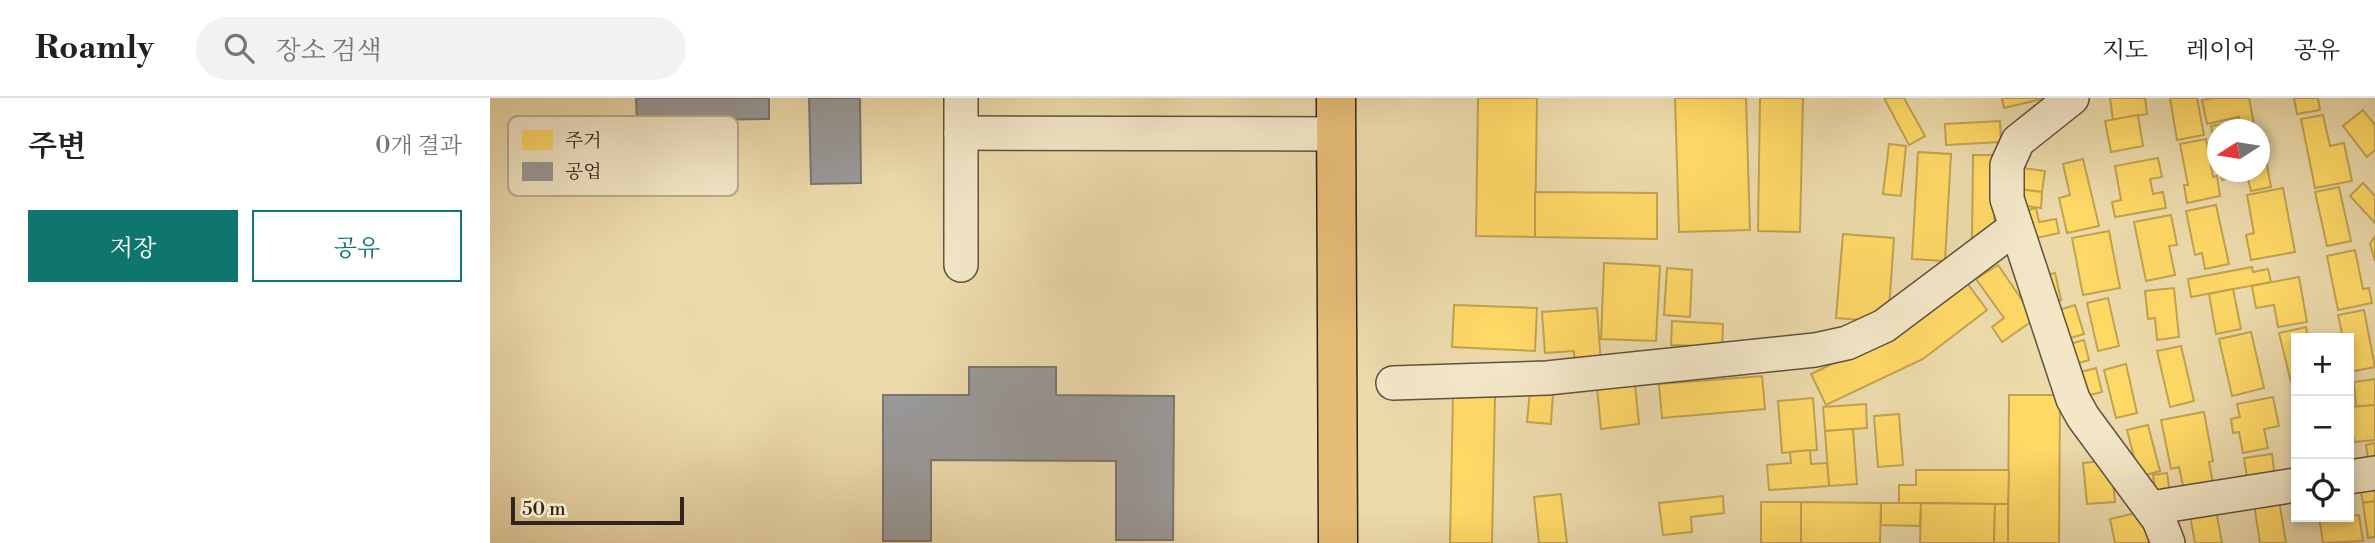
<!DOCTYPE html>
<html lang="ko">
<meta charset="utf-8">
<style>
body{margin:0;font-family:"Libre Bodoni","Noto Serif KR",serif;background:#f2f2f2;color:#202124}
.controls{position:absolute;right:21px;bottom:21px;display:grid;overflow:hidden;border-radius:0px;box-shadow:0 4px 10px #0003}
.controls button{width:63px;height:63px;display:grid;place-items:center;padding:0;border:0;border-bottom:2px solid #e0e0e0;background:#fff;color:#202124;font:35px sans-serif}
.compass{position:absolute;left:1717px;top:21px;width:63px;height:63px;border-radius:50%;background:#fff;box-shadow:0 4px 10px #0003;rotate:258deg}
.scale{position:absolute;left:21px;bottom:18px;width:173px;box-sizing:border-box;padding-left:7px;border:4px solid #30241d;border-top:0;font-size:19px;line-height:24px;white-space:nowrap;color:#30241d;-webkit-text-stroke:5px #f3e7c8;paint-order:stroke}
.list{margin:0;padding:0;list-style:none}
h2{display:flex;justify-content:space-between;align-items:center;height:91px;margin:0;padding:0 28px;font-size:30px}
h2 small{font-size:23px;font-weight:400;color:#757577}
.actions{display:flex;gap:14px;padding:21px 28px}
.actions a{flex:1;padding:16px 0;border:2px solid #0f766e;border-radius:0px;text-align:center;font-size:24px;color:#0f766e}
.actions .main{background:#0f766e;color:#fff}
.icon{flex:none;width:38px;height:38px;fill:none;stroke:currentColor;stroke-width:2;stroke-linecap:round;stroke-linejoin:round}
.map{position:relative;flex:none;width:1885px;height:445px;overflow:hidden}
header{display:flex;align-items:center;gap:42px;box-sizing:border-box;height:98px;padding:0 35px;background:#fff;border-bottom:2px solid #e0e0e0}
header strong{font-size:33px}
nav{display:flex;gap:38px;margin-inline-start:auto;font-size:24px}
.search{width:490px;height:63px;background:#f2f2f2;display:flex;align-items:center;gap:18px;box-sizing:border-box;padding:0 24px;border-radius:38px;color:#757577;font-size:26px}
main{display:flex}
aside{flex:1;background:#fff}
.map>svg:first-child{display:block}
.homes{fill:#ffd966;stroke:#c1a350;stroke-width:2}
.industry{fill:#999;stroke:#7a7674;stroke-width:2}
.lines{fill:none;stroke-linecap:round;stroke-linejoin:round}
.minor-casing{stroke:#5f5240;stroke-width:36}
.major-casing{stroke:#30241d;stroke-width:41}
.minor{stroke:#f3e7c8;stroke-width:33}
.major{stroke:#e6bd76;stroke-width:38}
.key{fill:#f3e7c8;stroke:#b8ac95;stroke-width:2}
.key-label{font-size:19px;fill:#30241d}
</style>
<header>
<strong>Roamly</strong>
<div class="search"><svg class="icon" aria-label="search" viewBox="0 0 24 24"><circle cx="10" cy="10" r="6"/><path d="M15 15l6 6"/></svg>장소 검색</div>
<nav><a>지도</a><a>레이어</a><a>공유</a></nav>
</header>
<main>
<aside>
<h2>주변<small>0개 결과</small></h2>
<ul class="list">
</ul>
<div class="actions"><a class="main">저장</a><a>공유</a></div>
</aside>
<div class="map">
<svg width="1885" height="445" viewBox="0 0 1885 445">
<rect width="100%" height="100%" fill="#ecdaab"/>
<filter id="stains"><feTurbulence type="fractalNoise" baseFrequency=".00286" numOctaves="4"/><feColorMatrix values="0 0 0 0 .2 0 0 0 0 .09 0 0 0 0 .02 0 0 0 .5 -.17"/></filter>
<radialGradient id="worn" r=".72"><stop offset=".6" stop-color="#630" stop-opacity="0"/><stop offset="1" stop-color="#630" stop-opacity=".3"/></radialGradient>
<!-- homes -->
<g class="homes">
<polygon points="988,0 1047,0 1045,139 986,138"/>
<polygon points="1185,0 1256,0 1260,132 1189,134"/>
<polygon points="1270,0 1313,0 1310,134 1268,133"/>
<polygon points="1394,0 1414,0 1435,38 1419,47"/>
<polygon points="1512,0 1556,0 1514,10"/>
<polygon points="1620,0 1655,0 1657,16 1623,22"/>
<polygon points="1680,0 1707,0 1714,37 1687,42"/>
<polygon points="1723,0 1759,0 1765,32 1752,32 1749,19 1717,26 1712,2"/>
<polygon points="1804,0 1828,0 1830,12 1807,16"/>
<polygon points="1873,12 1885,27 1885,52 1877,59 1853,28"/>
<polygon points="1648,17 1653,48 1621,54 1615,23"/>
<polygon points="1833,17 1840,48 1854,45 1862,83 1825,90 1811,21"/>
<polygon points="1510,23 1511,44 1456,47 1455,26"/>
<polygon points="1750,23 1752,32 1728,32 1728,61 1721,28"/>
<polygon points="1716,41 1723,79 1727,78 1730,98 1697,105 1694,87 1698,87 1690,46"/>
<polygon points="1773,45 1781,89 1761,93 1757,77 1732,82 1730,74 1770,74 1770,46"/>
<polygon points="1399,46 1416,48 1411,98 1393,96"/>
<polygon points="1428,54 1461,56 1455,163 1422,161"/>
<polygon points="1483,57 1505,57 1504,143 1482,143"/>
<polygon points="1668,60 1672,79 1660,81 1663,96 1673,94 1676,110 1625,119 1622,104 1631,102 1625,68"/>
<polygon points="1593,61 1609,128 1577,135 1569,100 1580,97 1573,66"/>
<polygon points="1532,70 1555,73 1552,94 1530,91"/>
<polygon points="1873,85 1885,98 1885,125 1860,98"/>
<polygon points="1849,89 1861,143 1837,148 1825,94"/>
<polygon points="1793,90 1805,154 1761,162 1756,137 1764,135 1757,97"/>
<polygon points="1530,91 1552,94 1551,110 1528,107"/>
<polygon points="1045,94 1167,95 1167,141 1045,139"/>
<polygon points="1726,107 1739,166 1715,171 1712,155 1705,157 1696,113"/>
<polygon points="1546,110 1549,124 1566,121 1569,135 1538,142 1531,114"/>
<polygon points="1681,117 1687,147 1679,148 1685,177 1656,183 1644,124"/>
<polygon points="1619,133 1630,190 1593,197 1582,140"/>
<polygon points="1353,136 1404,140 1398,224 1346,220"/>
<polygon points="1885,138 1885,163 1880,146"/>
<polygon points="1865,152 1873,191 1879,190 1882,205 1848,212 1837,158"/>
<polygon points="1114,165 1170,168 1166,243 1111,241"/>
<polygon points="1508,167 1545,221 1512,244 1502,229 1514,220 1486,181"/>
<polygon points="1762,169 1763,174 1778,171 1781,184 1701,199 1698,181"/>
<polygon points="1177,170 1202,172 1200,219 1174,217"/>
<polygon points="1565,175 1571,202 1556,205 1551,178"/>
<polygon points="1809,179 1817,224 1788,229 1784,207 1766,210 1762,188"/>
<polygon points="1477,185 1497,212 1433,261 1336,307 1321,276 1418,230"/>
<polygon points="1684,190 1689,239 1667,242 1665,220 1658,221 1655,193"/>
<polygon points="1743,191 1751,231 1726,236 1719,196"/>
<polygon points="1618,200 1629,248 1608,253 1597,205"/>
<polygon points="964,207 1047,210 1045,253 962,249"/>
<polygon points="1585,207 1594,236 1574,242 1566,213"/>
<polygon points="1107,210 1111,266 1085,268 1084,253 1055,255 1052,214"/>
<polygon points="1874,212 1885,269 1859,274 1859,240 1853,240 1848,217"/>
<polygon points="1182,223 1233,226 1232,249 1181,247"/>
<polygon points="1816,229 1818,240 1806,240 1806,283 1801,284 1789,235"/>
<polygon points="1761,234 1774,290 1742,298 1729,241"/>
<polygon points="1594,242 1599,262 1582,267 1576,247"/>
<polygon points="1691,248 1704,303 1680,309 1667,253"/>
<polygon points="1636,266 1647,315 1626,320 1614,272"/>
<polygon points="1606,270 1612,294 1592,299 1587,275"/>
<polygon points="1272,278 1275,311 1172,320 1169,286"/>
<polygon points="1885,281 1885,307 1866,309 1864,284"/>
<polygon points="1145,286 1149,326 1111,331 1107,290"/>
<polygon points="1040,293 1063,295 1061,326 1037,324"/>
<polygon points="1519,297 1570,297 1569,445 1518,445"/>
<polygon points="963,299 1005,299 1002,445 960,445"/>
<polygon points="1783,299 1789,328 1774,331 1778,350 1753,355 1749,334 1743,335 1741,321 1750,319 1747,306"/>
<polygon points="1323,300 1327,352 1292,355 1288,303"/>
<polygon points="1376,306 1377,330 1335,333 1333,309"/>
<polygon points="1885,307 1885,342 1864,344 1860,309"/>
<polygon points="1714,314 1723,363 1719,364 1724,391 1695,397 1689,369 1681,371 1671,322"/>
<polygon points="1409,316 1413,367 1388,369 1384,318"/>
<polygon points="1658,327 1670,373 1649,379 1637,332"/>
<polygon points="1363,331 1367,386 1339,388 1335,333"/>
<polygon points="1885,345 1885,367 1879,368 1876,347"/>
<polygon points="1320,352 1321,366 1337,365 1339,388 1279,392 1277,367 1301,365 1300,354"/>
<polygon points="1782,356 1785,381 1758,386 1754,360"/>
<polygon points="1621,362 1625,404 1597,406 1593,365"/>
<polygon points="1426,372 1519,372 1518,406 1409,405 1409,387 1426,387"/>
<polygon points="1677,375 1680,395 1666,398 1663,377"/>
<polygon points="1885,380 1885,403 1873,405 1869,383"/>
<polygon points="1071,396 1077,445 1049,445 1044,399"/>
<polygon points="1788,396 1796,445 1770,445 1763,400"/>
<polygon points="1233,398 1234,415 1201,419 1202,434 1173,437 1169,405"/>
<polygon points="1885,403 1885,439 1878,440 1873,405"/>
<rect x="1271" y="404" width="40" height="41"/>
<polygon points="1311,404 1391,405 1390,445 1311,445"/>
<polygon points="1391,405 1431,405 1430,428 1391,427"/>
<polygon points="1431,405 1505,406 1504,445 1430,445"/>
<polygon points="1505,406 1518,406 1518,445 1504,445"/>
<polygon points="1725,407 1732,445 1705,445 1699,412"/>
<polygon points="1859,412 1860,418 1869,417 1873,443 1833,445 1829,419 1859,419"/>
<polygon points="1655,413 1663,445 1625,445 1620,421"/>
</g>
<!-- industry -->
<g class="industry">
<polygon points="146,0 279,0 279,21 147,23"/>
<polygon points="319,0 370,0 371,85 321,86"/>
<polygon points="479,269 566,269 566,297 684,298 683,442 626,442 626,363 441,362 441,443 393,443 393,297 479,297"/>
</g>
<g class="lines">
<defs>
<g id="minor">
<polyline points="471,0 471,167"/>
<polyline points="1582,0 1528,43 1517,67 1517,101 1583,301 1593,319 1669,422 1678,445"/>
<polyline points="471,35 847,36"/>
<polyline points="903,285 1057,280 1325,252 1357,245 1394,228 1526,129"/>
<polyline points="1859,379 1885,375"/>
<polyline points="1669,422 1673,408 1806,387"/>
</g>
<polyline id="major" points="846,0 848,445"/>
</defs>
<!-- minor casing -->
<use href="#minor" class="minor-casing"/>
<!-- major casing -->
<use href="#major" class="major-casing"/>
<!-- minor -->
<use href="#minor" class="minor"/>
<!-- major -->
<use href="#major" class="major"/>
</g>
<!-- legend -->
<rect x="18" y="18" width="230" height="80" rx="10" class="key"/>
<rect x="32" y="32" width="31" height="20" fill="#ffd966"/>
<rect x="32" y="64" width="31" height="19" fill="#999"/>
<g class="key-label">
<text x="75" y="49">주거</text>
<text x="75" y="80">공업</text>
</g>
<rect width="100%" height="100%" filter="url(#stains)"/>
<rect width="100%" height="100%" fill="url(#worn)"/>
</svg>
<div class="controls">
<button>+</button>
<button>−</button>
<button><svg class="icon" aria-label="locate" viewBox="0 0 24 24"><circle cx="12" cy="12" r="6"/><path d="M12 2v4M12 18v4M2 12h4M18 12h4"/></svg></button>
</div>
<svg class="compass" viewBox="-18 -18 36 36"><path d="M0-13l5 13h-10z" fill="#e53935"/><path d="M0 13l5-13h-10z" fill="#757577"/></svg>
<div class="scale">50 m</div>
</div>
</main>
